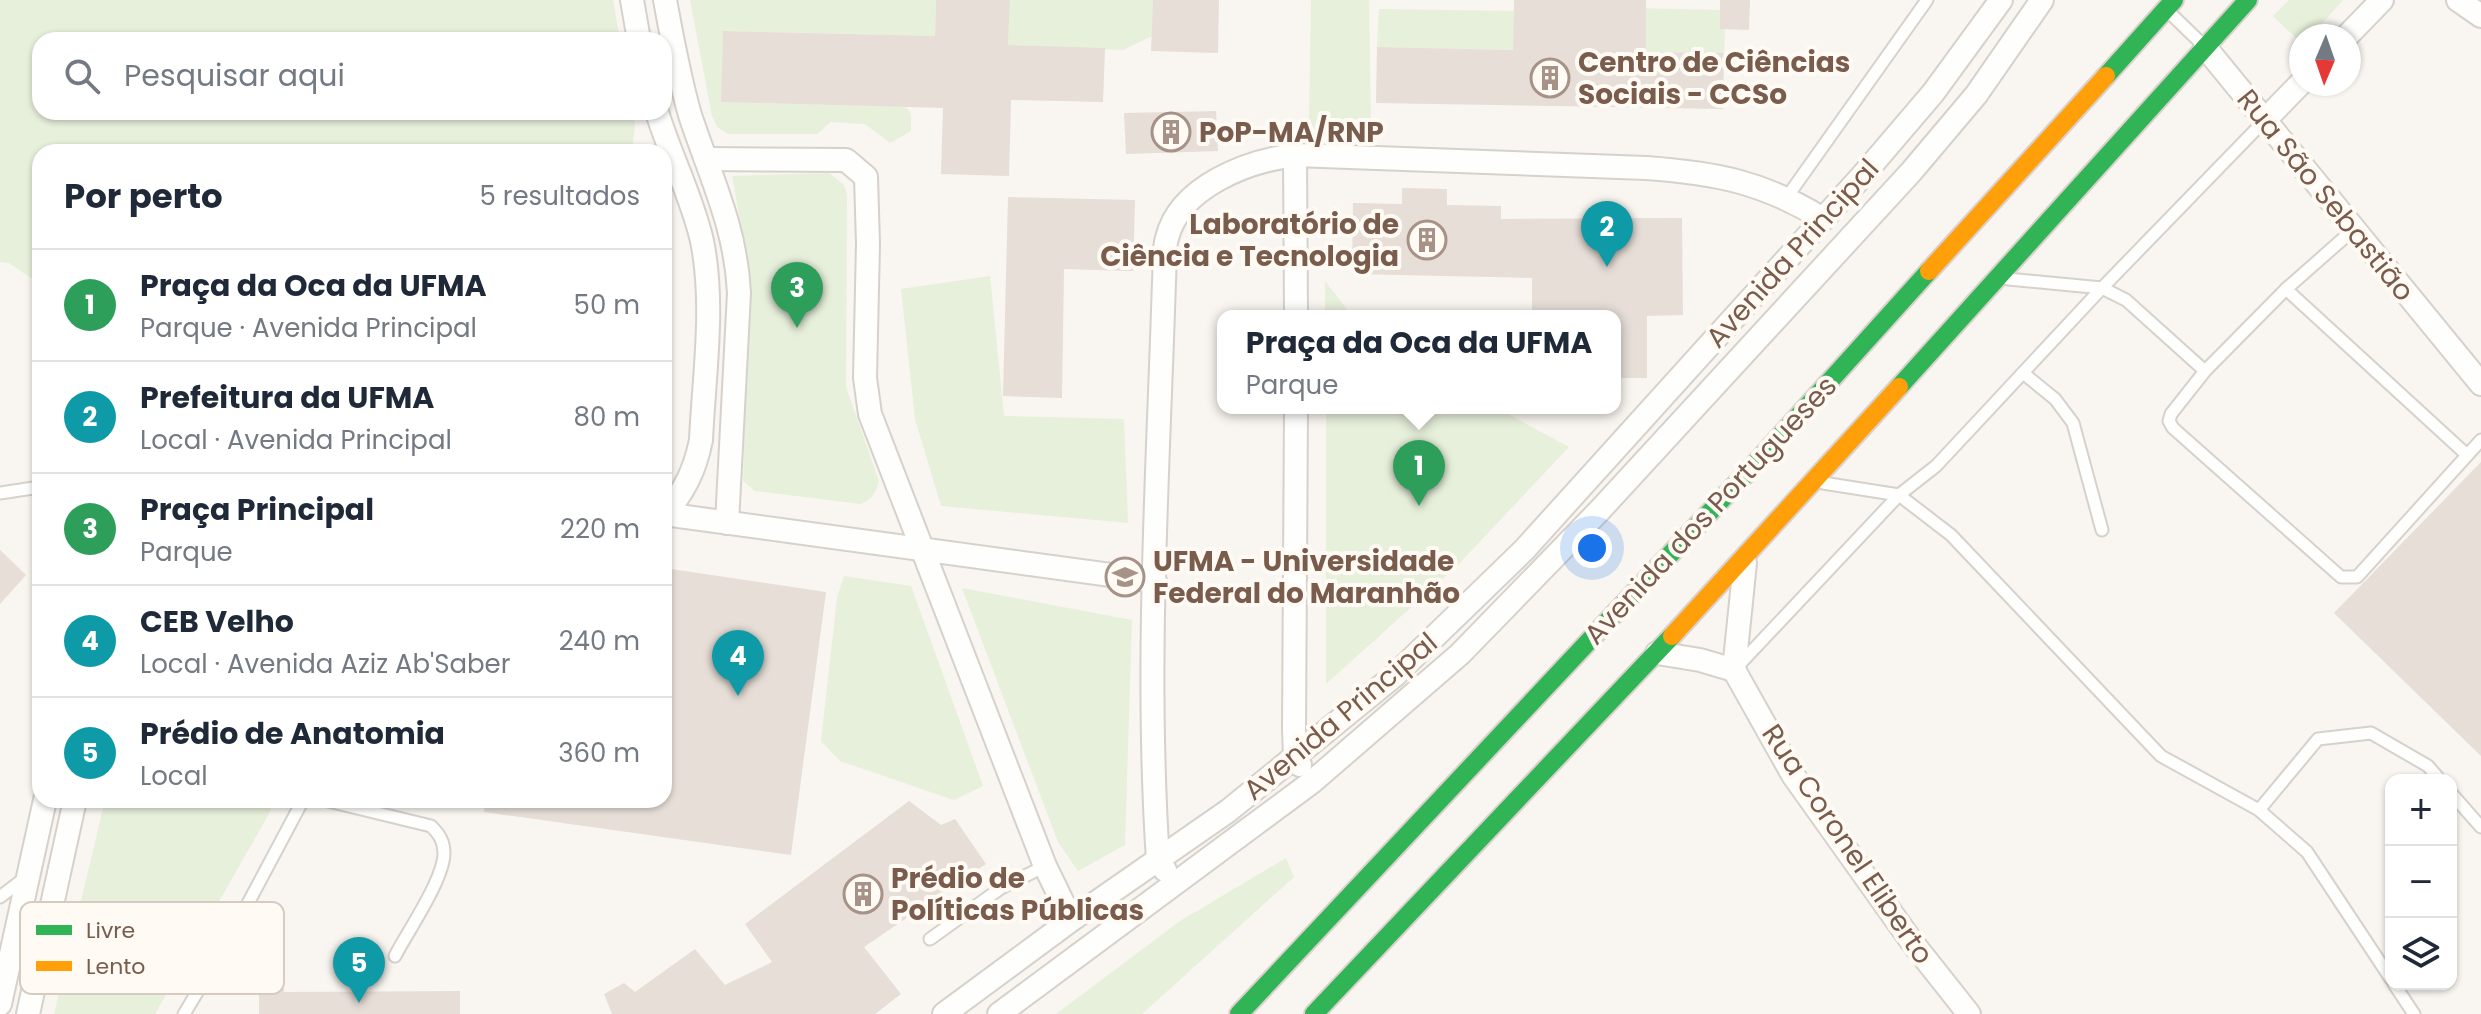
<!DOCTYPE html>
<html lang="pt">
<meta charset="utf-8">
<style>
body{margin:0;font-family:Poppins,sans-serif;background:#f6f6f7;color:#1f2937}
.controls{position:absolute;right:24px;bottom:24px;display:grid;overflow:hidden;border-radius:16px;box-shadow:0 2px 6px #0004}
.controls button{width:72px;height:72px;display:grid;place-items:center;padding:0;border:0;border-bottom:2px solid #e0e1e3;background:#fff;color:#1f2937;font:40px sans-serif}
.compass{position:absolute;left:2289px;top:24px;width:72px;height:72px;border-radius:50%;background:#fff;box-shadow:0 2px 6px #0004;rotate:182deg}
.you{position:absolute;left:1592px;top:548px;width:28px;height:28px;margin:-20px;border:6px solid #fff;border-radius:50%;background:#1a73e8;box-shadow:0 0 0 12px #1a73e833}
.badge{display:grid;place-items:center;width:52px;height:52px;border-radius:50%;background:#111827;color:#fff;font-size:26px;font-weight:700}
.pin{position:absolute;translate:-50% -66px;filter:drop-shadow(0 2px 4px #0008)}
.pin::after{content:'';position:absolute;top:42px;width:28px;height:24px;background:inherit;clip-path:polygon(0 0,100% 0,50% 100%)}
.popup{position:absolute;left:1217px;top:310px;width:404px;height:104px;box-sizing:border-box;display:grid;place-content:center;border-radius:16px;background:#fff;filter:drop-shadow(0 2px 6px #0005);font-size:26px;white-space:nowrap;color:#747a83}
.popup b{font-size:30px;color:#1f2937}
.popup::after{content:'';position:absolute;left:50%;top:100%;margin-left:-16px;border:16px solid transparent;border-top-color:#fff}
.list{margin:0;padding:0;list-style:none}
h2{display:flex;justify-content:space-between;align-items:center;height:104px;margin:0;padding:0 32px;font-size:34px}
h2 small{font-size:26px;font-weight:400;color:#747a83}
.list li{display:grid;grid-template-columns:52px 1fr auto;gap:24px;align-items:center;box-sizing:border-box;height:112px;padding:0 32px;border-top:2px solid #e0e1e3}
.list b{display:block;font-size:30px;white-space:nowrap}
.list p{margin:0;font-size:26px;white-space:nowrap;color:#747a83}
.list em{font-size:26px;font-style:normal;color:#747a83}
.icon{flex:none;width:44px;height:44px;fill:none;stroke:currentColor;stroke-width:2;stroke-linecap:round;stroke-linejoin:round}
.map{position:relative;flex:none;width:2481px;height:1014px;overflow:hidden}
.search{position:absolute;background:#fff;box-shadow:0 2px 6px #0004;left:32px;top:32px;width:640px;height:88px;display:flex;align-items:center;gap:20px;box-sizing:border-box;padding:0 28px;border-radius:24px;color:#747a83;font-size:30px}
.panel{position:absolute;background:#fff;box-shadow:0 2px 6px #0004;left:32px;top:144px;width:640px;height:664px;border-radius:24px}
.map>svg:first-child{display:block}
.green{fill:#e7f0db}
.building{fill:#e6ded7}
.lines{fill:none;stroke-linecap:round;stroke-linejoin:round}
.lane-casing{stroke:#d7d1cb;stroke-width:15}
.street-casing{stroke:#d7d1cb;stroke-width:26}
.fast-casing{stroke:#dad1cc;stroke-width:22}
.slow-casing{stroke:#dad1cc;stroke-width:22}
.lane{stroke:#fefefd;stroke-width:11}
.street{stroke:#fefefd;stroke-width:22}
.fast{stroke:#30b455;stroke-width:18}
.slow{stroke:#ff9f0a;stroke-width:18}
.labels{text-anchor:middle;stroke-width:8;stroke-linejoin:round;paint-order:stroke}
.poi-label{font-size:28px;font-weight:bold;fill:#7a5c4d;stroke:#fffaf3;text-anchor:start}
.street-label{font-size:28px;fill:#7a5c4d;stroke:#fffaf3}
.key{fill:#fffaf3;stroke:#d7cbc1;stroke-width:2}
.key-label{font-size:22px;fill:#7a5c4d}
</style>
<div class="map">
<svg width="2481" height="1014" viewBox="0 0 2481 1014">
<rect width="100%" height="100%" fill="#f9f5f0"/>
<!-- green -->
<g class="green">
<polygon points="0,0 613,0 620,40 40,40 40,112 633,112 635,125 632,152 40,152 40,284 9,263 0,262"/>
<polygon points="690,0 936,0 935,36 723,31 722,102 906,107 911,114 911,131 890,143 865,124 831,122 817,134 728,134 717,127 712,116"/>
<polygon points="1010,0 1153,0 1152,36 1123,50 1008,45"/>
<polygon points="1311,0 1369,0 1371,128 1309,130"/>
<polygon points="2289,0 2343,0 2311,36 2301,36 2301,43 2273,16"/>
<polygon points="1549,6 1720,10 1720,29 1725,29 1724,53 1646,52"/>
<polygon points="1379,9 1514,11 1513,50 1377,47"/>
<path d="M829,173L844,185L847,195L846,387L879,481C876,493 872,499 861,504L755,491L743,481L749,270L732,176Z"/>
<polygon points="990,276 1004,416 1124,419 1128,523 941,506 915,419 901,289"/>
<polygon points="1325,281 1352,316 1325,316"/>
<polygon points="1326,408 1497,408 1569,447 1457,566 1326,684"/>
<polygon points="844,576 911,586 983,786 954,800 840,761 821,741 837,598"/>
<polygon points="962,588 1132,620 1125,845 1078,871 1058,842"/>
<polygon points="105,800 270,800 271,810 155,1014 54,1014"/>
<polygon points="1286,858 1294,877 1142,1014 1056,1014 1180,921"/>
</g>
<!-- building -->
<g class="building">
<polygon points="936,0 1010,0 1008,45 1105,48 1103,102 1011,100 1009,176 941,174 943,108 721,102 723,31 935,36"/>
<polygon points="1153,0 1219,0 1218,53 1151,51"/>
<polygon points="1514,0 1646,0 1646,52 1724,53 1723,109 1376,103 1377,47 1513,50"/>
<polygon points="1720,0 1750,0 1749,30 1720,29"/>
<polygon points="1216,111 1218,151 1126,154 1124,113"/>
<polygon points="1402,188 1447,189 1447,205 1501,206 1501,219 1682,218 1683,315 1647,316 1647,378 1615,378 1615,316 1532,316 1532,278 1352,274 1353,203 1402,204"/>
<polygon points="1008,197 1135,200 1133,271 1064,269 1062,398 1003,396"/>
<polygon points="2481,462 2481,756 2334,613"/>
<polygon points="0,550 26,575 0,604"/>
<polygon points="664,568 826,592 791,855 484,812 485,800 664,800"/>
<polygon points="909,801 941,825 955,819 986,864 864,947 901,994 875,1014 612,1014 604,994 624,983 635,992 695,949 725,985 772,962 745,924"/>
<polygon points="259,973 284,973 284,992 460,991 460,1014 259,1014"/>
</g>
<g class="lines">
<defs>
<g id="lane">
<polyline points="2171,14 2202,44"/>
<polyline points="1787,197 1927,0"/>
<polyline points="2008,279 2102,288 2126,300 2205,371 2171,414 2169,421 2173,428 2341,577 2357,577 2481,440"/>
<polyline points="2286,289 2467,455"/>
<polyline points="2205,371 2286,289 2353,230"/>
<polyline points="2023,373 2055,399 2073,423 2102,530"/>
<polyline points="1823,483 1899,495 1951,535 2161,756 2259,810 2307,852 2391,979"/>
<polyline points="0,493 40,487"/>
<polyline points="1737,667 1899,495 1936,466 2102,288 2266,119"/>
<polyline points="2451,793 2481,827"/>
<path d="M324,800L431,826C439,834 444,841 444,853C444,879 408,931 395,956"/>
<polyline points="2259,810 2318,739 2371,733 2428,766 2440,780"/>
<polyline points="0,897 25,878"/>
<polyline points="930,939 1001,888 1045,866"/>
<polyline points="2394,984 2414,1014"/>
<polyline points="184,1014 228,941 303,800"/>
</g>
<g id="street">
<polyline points="632,0 639,40"/>
<path d="M665,0C672,38 679,77 690,115C710,176 736,227 739,293L727,523"/>
<polyline points="2458,0 2481,16"/>
<polyline points="2347,36 2382,0"/>
<polyline points="2205,47 2481,384"/>
<path d="M657,112C670,155 692,197 702,241C715,305 704,375 701,440C695,470 685,490 665,514"/>
<polyline points="2266,119 2301,83"/>
<polyline points="1295,155 1296,316"/>
<polyline points="707,159 846,160 866,177 868,244 865,378 870,414 1045,866 1063,903 1074,918"/>
<polyline points="1296,408 1294,730 1295,757 1300,765"/>
<polyline points="664,514 1155,581"/>
<polyline points="1657,653 1700,660 1734,670 1745,563"/>
<polyline points="1734,670 1793,775 1912,942 1969,1014"/>
<path d="M1165,870L1158,860C1145,668 1158,474 1164,281C1165,268 1163,251 1167,238C1180,186 1248,161 1295,155L1646,168C1716,173 1763,182 1823,219"/>
<polyline points="0,1004 45,800"/>
<polyline points="28,1014 75,800"/>
<polyline points="944,1014 1074,918 1228,811 1394,676 1524,550 1863,175 1933,93 2001,0"/>
<polyline points="999,1014 1312,782 1460,654 1600,510 1911,172 1976,95 2042,0"/>
</g>
<g id="fast">
<polyline points="2106,76 2174,0"/>
<polyline points="1899,387 2248,0"/>
<polyline points="1239,1014 1756,463 1929,271"/>
<polyline points="1314,1014 1672,636"/>
</g>
<g id="slow">
<polyline points="1929,271 2106,76"/>
<polyline points="1672,636 1899,387"/>
</g>
</defs>
<!-- lane casing -->
<use href="#lane" class="lane-casing"/>
<!-- street casing -->
<use href="#street" class="street-casing"/>
<!-- fast casing -->
<use href="#fast" class="fast-casing"/>
<!-- slow casing -->
<use href="#slow" class="slow-casing"/>
<!-- lane -->
<use href="#lane" class="lane"/>
<!-- street -->
<use href="#street" class="street"/>
<!-- fast -->
<use href="#fast" class="fast"/>
<!-- slow -->
<use href="#slow" class="slow"/>
</g>
<!-- icons -->
<defs>
<symbol id="building-ring" viewBox="-11 -11 22 22"><circle r="9.5" fill="#fffaf3" stroke="#a69286" stroke-width="1.5"/><path d="M-4-6H4V6H1V3H-1V6H-4ZM-2.5-4.3h1.7v1.8h-1.7ZM.8-4.3h1.7v1.8H.8ZM-2.5-1h1.7V.8h-1.7ZM.8-1h1.7V.8H.8Z" fill="#a69286"/></symbol>
<symbol id="university-ring" viewBox="-11 -11 22 22"><circle r="9.5" fill="#fffaf3" stroke="#a69286" stroke-width="1.5"/><path d="M0-5L7-2L0 1L-7-2ZM-4 1L0 2.5L4 1V4Q0 6-4 4Z" fill="#a69286"/></symbol>
</defs>
<g fill-rule="evenodd">
<use href="#building-ring" x="1528" y="56" width="44" height="44"/>
<use href="#building-ring" x="1149" y="110" width="44" height="44"/>
<use href="#building-ring" x="1405" y="218" width="44" height="44"/>
<use href="#university-ring" x="1103" y="555" width="44" height="44"/>
<use href="#building-ring" x="841" y="872" width="44" height="44"/>
</g>
<g class="labels">
<!-- poi labels -->
<g class="poi-label">
<text x="1578" y="72">Centro de Ciências<tspan x="1578" dy="32">Sociais - CCSo</tspan></text>
<text x="1199" y="142">PoP-MA/RNP</text>
<text x="1399" y="234" text-anchor="end">Laboratório de<tspan x="1399" dy="32">Ciência e Tecnologia</tspan></text>
<text x="1153" y="571">UFMA - Universidade<tspan x="1153" dy="32">Federal do Maranhão</tspan></text>
<text x="891" y="888">Prédio de<tspan x="891" dy="32">Políticas Públicas</tspan></text>
</g>
<!-- street labels -->
<g class="street-label">
<text transform="translate(2326 195) rotate(51)" y="10">Rua São Sebastião</text>
<text transform="translate(1792 253) rotate(-48)" y="10">Avenida Principal</text>
<text transform="translate(1710 510) rotate(-47)" y="10">Avenida dos Portugueses</text>
<text transform="translate(1340 716) rotate(-40)" y="10">Avenida Principal</text>
<text transform="translate(1848 844) rotate(56)" y="10">Rua Coronel Eliberto</text>
</g>
</g>
<!-- legend -->
<rect x="20" y="902" width="264" height="92" rx="12" class="key"/>
<rect x="36" y="925" width="36" height="10" fill="#30b455"/>
<rect x="36" y="961" width="36" height="10" fill="#ff9f0a"/>
<g class="key-label">
<text x="86" y="938">Livre</text>
<text x="86" y="974">Lento</text>
</g>
</svg>
<div class="controls">
<button>+</button>
<button>−</button>
<button><svg class="icon" aria-label="layers" viewBox="0 0 24 24"><path d="M12 4l9 5-9 5-9-5zM3 14l9 5 9-5"/></svg></button>
</div>
<svg class="compass" viewBox="-18 -18 36 36"><path d="M0-13l5 13h-10z" fill="#e53935"/><path d="M0 13l5-13h-10z" fill="#747a83"/></svg>
<div class="you"></div>
<div class="pin badge" style="left:1419px;top:506px;background:#2e9e5b">1</div>
<div class="popup"><b>Praça da Oca da UFMA</b>Parque</div>
<div class="pin badge" style="left:1607px;top:267px;background:#0f9aa8">2</div>
<div class="pin badge" style="left:797px;top:328px;background:#2e9e5b">3</div>
<div class="pin badge" style="left:738px;top:696px;background:#0f9aa8">4</div>
<div class="pin badge" style="left:359px;top:1003px;background:#0f9aa8">5</div>
<div class="search"><svg class="icon" aria-label="search" viewBox="0 0 24 24"><circle cx="10" cy="10" r="6"/><path d="M15 15l6 6"/></svg>Pesquisar aqui</div>
<section class="panel">
<h2>Por perto<small>5 resultados</small></h2>
<ul class="list">
<li><span class="badge" style="background:#2e9e5b">1</span><div><b>Praça da Oca da UFMA</b><p>Parque · Avenida Principal</p></div><em>50 m</em></li>
<li><span class="badge" style="background:#0f9aa8">2</span><div><b>Prefeitura da UFMA</b><p>Local · Avenida Principal</p></div><em>80 m</em></li>
<li><span class="badge" style="background:#2e9e5b">3</span><div><b>Praça Principal</b><p>Parque</p></div><em>220 m</em></li>
<li><span class="badge" style="background:#0f9aa8">4</span><div><b>CEB Velho</b><p>Local · Avenida Aziz Ab'Saber</p></div><em>240 m</em></li>
<li><span class="badge" style="background:#0f9aa8">5</span><div><b>Prédio de Anatomia</b><p>Local</p></div><em>360 m</em></li>
</ul>
</section>
</div>
